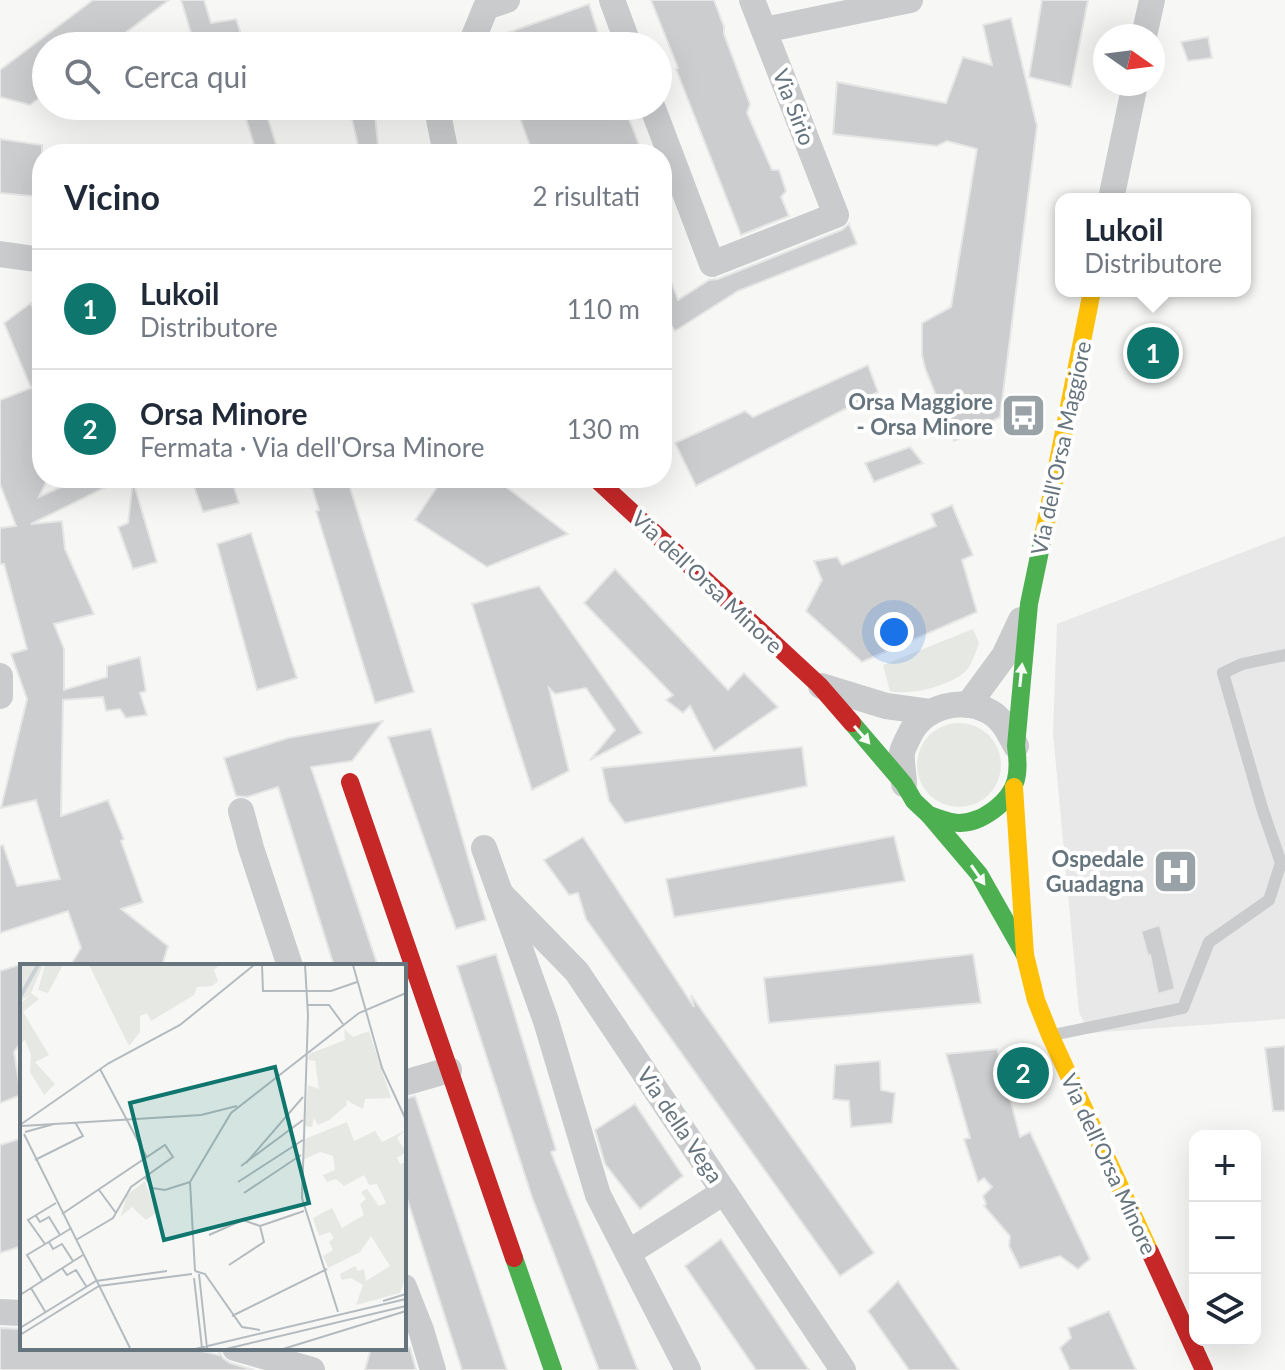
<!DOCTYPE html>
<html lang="it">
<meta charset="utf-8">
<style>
body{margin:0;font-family:Lato,sans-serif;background:#f2f2f3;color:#1f2937}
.controls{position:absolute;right:24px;bottom:24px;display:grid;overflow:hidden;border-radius:16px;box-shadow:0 8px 32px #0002}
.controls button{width:72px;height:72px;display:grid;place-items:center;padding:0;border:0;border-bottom:2px solid #e0e1e3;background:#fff;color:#1f2937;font:40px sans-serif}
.compass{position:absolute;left:1093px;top:24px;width:72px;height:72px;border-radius:50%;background:#fff;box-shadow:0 8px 32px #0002;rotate:104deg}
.you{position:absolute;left:894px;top:632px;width:28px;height:28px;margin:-20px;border:6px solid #fff;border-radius:50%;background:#1a73e8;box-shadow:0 0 0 12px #1a73e833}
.badge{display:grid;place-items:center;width:52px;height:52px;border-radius:50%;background:#0f766e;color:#fff;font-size:26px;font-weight:700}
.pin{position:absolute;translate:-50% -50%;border:4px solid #fff;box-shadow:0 2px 8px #0006}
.popup{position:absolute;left:1055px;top:193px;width:196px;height:104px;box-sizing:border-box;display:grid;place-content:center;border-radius:16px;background:#fff;filter:drop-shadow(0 2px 6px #0005);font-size:26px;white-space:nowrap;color:#747a83}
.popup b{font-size:30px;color:#1f2937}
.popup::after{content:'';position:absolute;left:50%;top:100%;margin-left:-16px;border:16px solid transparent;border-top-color:#fff}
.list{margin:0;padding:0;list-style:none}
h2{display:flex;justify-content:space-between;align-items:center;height:104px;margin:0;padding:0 32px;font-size:34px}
h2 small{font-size:26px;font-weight:400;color:#747a83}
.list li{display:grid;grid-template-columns:52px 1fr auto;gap:24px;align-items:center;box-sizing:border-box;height:120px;padding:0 32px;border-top:2px solid #e0e1e3}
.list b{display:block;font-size:30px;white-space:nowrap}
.list p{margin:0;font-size:26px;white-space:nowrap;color:#747a83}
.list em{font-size:26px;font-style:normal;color:#747a83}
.icon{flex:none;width:44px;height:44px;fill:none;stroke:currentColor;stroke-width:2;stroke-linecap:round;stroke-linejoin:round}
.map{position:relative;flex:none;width:1285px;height:1370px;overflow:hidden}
.search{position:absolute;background:#fff;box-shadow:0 8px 32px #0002;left:32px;top:32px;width:640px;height:88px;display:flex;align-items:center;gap:20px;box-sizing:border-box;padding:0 28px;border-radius:44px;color:#747a83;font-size:30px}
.panel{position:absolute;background:#fff;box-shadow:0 8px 32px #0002;left:32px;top:144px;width:640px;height:344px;border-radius:32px}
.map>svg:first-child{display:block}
.built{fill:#e7e8e7}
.green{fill:#e6e8e4}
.building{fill:#cccdce;stroke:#e6e6e6;stroke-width:2}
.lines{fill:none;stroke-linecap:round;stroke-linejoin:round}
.lane{stroke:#c9cbcc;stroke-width:12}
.street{stroke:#c9cbcc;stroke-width:26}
.fast{stroke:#4caf50;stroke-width:18}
.slow{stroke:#ffc107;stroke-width:18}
.jam{stroke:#c62828;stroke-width:18}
.oneway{fill:#f6fbf6}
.labels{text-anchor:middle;stroke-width:8;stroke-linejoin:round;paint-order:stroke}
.street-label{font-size:22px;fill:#66747d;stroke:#fff}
.poi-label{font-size:22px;font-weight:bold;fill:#66747d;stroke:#fff;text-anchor:end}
.inset-river{fill:none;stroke:#cad1d4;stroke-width:4}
.inset-road{fill:none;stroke:#b4bbbf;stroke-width:2}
.view{fill:#0f766e;fill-opacity:0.15;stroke:#0f766e;stroke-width:4}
.inset-edge{fill:none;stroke:#66747d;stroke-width:4}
</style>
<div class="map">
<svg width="1285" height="1370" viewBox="0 0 1285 1370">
<rect width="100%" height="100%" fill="#f7f7f6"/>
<!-- built -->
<polygon class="built" points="1285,536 1285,1019 1089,1033 1079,1012 1053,733 1057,624"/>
<!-- green -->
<g class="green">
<path d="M973,629L979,643C976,651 973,660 969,667C957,685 910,696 890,691L883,665Z"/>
<circle cx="959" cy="765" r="42"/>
</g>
<!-- building -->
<g class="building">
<polygon points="93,0 169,0 108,46 46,46 46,93 30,105 0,97 0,70"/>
<polygon points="181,0 204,0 211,23 236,19 245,46 195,46"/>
<polygon points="651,0 714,0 724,27 724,34 750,104 747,113 772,170 779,170 786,191 781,197 789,216 741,235 676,69 678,68"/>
<polygon points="1042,0 1088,0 1071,87 1029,77"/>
<polygon points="589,4 602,46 487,46 490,39"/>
<polygon points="1011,18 1037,126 1000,417 954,441 925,368 922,355 922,323 951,307 977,149 947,141 937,146 833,134 837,82 946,103 963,57 992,65 983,25"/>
<polygon points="1208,37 1212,58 1188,61 1181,42"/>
<polygon points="242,106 264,106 279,154 257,154"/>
<polygon points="349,106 374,106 379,154 360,154"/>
<polygon points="556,106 624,106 639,145 613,154 533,154 520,118"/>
<polygon points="0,139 42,145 42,197 0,193"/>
<polygon points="849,224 857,244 738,291 675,331 662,312 662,262 664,262 678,300 709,280 718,279 842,230"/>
<polygon points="31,303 42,327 42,478 48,478 39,497 81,478 124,478 31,524 62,521 65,549 94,614 54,624 64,649 64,690 107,677 107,666 140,657 146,691 140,693 147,715 126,718 120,709 106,711 103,697 63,700 61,816 108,800 124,839 121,841 143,902 121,909 168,946 162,966 70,966 81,948 68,911 0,933 0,846 3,845 17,886 60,879 36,800 1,808 27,699 11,654 27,649 4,564 0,564 0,528 16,526 0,484 0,400 31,388 4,323"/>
<polygon points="868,365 878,392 696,486 675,443 745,411 753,417"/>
<polygon points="910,447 923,463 874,482 865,463"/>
<polygon points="191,478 231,478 239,503 203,512"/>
<polygon points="309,478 347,478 414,692 375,703 316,511 319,510"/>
<polygon points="443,478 494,478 568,534 487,567 415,520"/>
<polygon points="133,481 157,562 133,569 118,527 128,523"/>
<polygon points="952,505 973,555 962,560 977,612 862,662 806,611 822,580 814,561 837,557 842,565 936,526 931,514"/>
<polygon points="251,533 297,678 257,690 217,544"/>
<polygon points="615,569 728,690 744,673 778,707 714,751 690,706 683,713 666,700 673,695 584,603"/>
<polygon points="539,586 642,733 590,760 615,730 586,688 555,694 549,688 569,771 532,790 472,604"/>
<polygon points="383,721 352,761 311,767 378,966 334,966 278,787 247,797 236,796 224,758 288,738"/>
<polygon points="431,729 486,920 456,929 388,737"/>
<polygon points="802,747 807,786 625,823 609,801 602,768"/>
<polygon points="894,836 905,881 674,917 666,879"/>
<polygon points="583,837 694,1007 691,995 874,1253 840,1276 586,919 578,893 569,895 544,860"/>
<polygon points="1160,925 1175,989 1158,994 1150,955 1148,956 1141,931"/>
<polygon points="496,954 556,1150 551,1152 638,1370 599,1370 532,1197 457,966"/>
<polygon points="973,954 981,1003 769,1023 764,978"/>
<polygon points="22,964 22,1030 20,1044 14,1052 21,1095 0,1103 0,971"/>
<polygon points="1285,1046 1285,1111 1273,1111 1265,1048"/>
<polygon points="997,1049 1020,1137 1030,1132 1090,1259 1078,1269 1060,1256 1020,1268 1009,1246 1010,1236 984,1206 986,1204 983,1196 992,1187 984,1178 978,1182 964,1139 970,1138 946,1054"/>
<polygon points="880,1061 881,1090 895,1093 892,1123 851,1127 849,1101 833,1099 835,1065"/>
<polygon points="415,1096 507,1370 462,1370 404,1189 404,1099"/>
<polygon points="635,1104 683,1176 640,1209 605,1164 595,1130"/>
<polygon points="22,1138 22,1246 0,1253 0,1145"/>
<polygon points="721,1239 809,1370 756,1370 685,1266"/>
<polygon points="898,1281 959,1370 909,1370 868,1311"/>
<polygon points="1109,1311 1136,1370 1070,1370 1060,1348 1071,1338 1068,1328"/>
<polygon points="0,1328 22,1329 22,1348 189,1348 219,1355 219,1351 223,1358 230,1363 254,1370 0,1370"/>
<polygon points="371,1348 410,1348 416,1370 365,1370"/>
</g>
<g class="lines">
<!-- lane -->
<polyline class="lane" points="1053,1035 1183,1008 1209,942 1269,900 1281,863 1262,808 1223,673 1242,664 1285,655"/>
<!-- street -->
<g class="street">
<polyline points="612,0 629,46"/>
<polyline points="764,30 910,0"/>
<polyline points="1144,36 1152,0"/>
<polyline points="470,46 486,7 507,0"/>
<polyline points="445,106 439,119 446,154"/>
<polyline points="652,106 712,264 836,215 752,0"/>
<polyline points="1111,199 1135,84"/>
<polyline points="0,254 42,260"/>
<polyline points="0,676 0,696"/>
<polyline points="821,686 886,706 930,712"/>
<polyline points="968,705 1004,656 1021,620"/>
<path d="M904,784C904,774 901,763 902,753C903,747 907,741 909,736C923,706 962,696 990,712C1003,719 1009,733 1016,746"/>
<polyline points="241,811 251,848 290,966"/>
<polyline points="484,848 546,1021 598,1195 688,1370"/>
<polyline points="500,893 577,972 843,1370"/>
<polyline points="404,1083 449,1070"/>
<polyline points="628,1253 724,1192"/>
<polyline points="404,1287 421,1330 433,1370"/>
<polyline points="0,1312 22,1313"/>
<polyline points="235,1348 312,1370"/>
</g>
<!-- fast -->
<g class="fast">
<polyline points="852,723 904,784 914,801 929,815 979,874 1025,955"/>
<path d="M929,815C939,818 950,823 960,823C975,822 984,817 995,809C1018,791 1020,773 1016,746L1029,604L1044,532"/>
<polyline points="514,1258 553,1370"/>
</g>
<!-- slow -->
<g class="slow">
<polyline points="1044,532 1092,291"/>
<polyline points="1014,787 1025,955 1036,1000 1050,1035 1150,1252"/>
</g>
<!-- jam -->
<g class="jam">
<polyline points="595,478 819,685 852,723"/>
<polyline points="350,782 514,1258"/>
<polyline points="1150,1252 1204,1370"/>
</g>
</g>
<!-- one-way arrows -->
<defs><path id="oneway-solid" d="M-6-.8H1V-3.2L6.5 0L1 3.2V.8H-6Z" transform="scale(2)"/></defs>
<g class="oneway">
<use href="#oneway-solid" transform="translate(1021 675) rotate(-84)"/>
<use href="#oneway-solid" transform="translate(862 735) rotate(49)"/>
<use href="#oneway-solid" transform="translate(978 875) rotate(55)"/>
</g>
<!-- icons -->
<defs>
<symbol id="bus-square" viewBox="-11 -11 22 22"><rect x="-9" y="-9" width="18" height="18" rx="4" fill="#99a2a7" stroke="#fff"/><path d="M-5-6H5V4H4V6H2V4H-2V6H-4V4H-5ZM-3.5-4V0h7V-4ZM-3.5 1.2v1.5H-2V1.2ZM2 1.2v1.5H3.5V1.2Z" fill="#fff"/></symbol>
<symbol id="hospital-square" viewBox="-11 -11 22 22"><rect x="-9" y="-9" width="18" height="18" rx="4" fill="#99a2a7" stroke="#fff"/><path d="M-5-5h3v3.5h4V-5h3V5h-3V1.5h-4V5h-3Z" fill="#fff"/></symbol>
</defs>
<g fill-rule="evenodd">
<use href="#bus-square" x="998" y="390" width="51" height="51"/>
<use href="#hospital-square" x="1150" y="846" width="51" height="51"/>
</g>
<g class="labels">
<!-- street labels -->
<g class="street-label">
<text transform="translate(794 107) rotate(69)" y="8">Via Sirio</text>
<text transform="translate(1061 448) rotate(-78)" y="8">Via dell'Orsa Maggiore</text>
<text transform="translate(707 582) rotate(43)" y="8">Via dell'Orsa Minore</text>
<text transform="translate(680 1125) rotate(56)" y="8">Via della Vega</text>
<text transform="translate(1109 1164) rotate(65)" y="8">Via dell'Orsa Minore</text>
</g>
<!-- poi labels -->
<g class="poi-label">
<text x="993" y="410">Orsa Maggiore<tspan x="993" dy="25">- Orsa Minore</tspan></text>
<text x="1144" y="867">Ospedale<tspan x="1144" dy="25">Guadagna</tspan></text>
</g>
</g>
<!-- overview -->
<g transform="translate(20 964)">
<rect width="386" height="386" fill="#f7f7f6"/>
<path d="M0,1H23L11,29L19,35L3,48L29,91L15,98L35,120L24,131L10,108L11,91L5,76L0,80V39L11,31L0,37ZM25,1H43L28,29L18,26ZM69,1H200L194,6L198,17L192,22L177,23L174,31L131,57L127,49L120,52V68L109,82ZM324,65L333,73L349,67L371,134L345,135L343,145L326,136L327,141L309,156L298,161L294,154L292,163L285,162L288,121L299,125L295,97L288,96L289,90L325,76ZM327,158L334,177L355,167L362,178L386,166L377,174L386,188L377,194L380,200L386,198V313L380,329L336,341L343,321L331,314L322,316L320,310L335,302L338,307L344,305L346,317L370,302L351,272L340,288L308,304L303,292L313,286L309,278L314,274L310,268L299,272L293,254L312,244L322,264L344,251L340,240L346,235L341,228L347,225L359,242L366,239L357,220L349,221L344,211L324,222L316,215L307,218L303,211L315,206L313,192L300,188L283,196L285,175ZM125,217L136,249L126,256L112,243L101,252L107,231Z" fill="#e6e8e4"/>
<path class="inset-river" d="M0,33L18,1"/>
<path class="inset-road" d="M242,1L243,27H311L337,18M285,1L288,51L282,234L318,348M333,1L362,104L386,156M288,41H309L323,60M80,105L127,194M0,161L89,99L160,61L234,1M2,162L181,151L217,142M5,168L34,160M4,170L110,384M15,196L63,172L55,158M226,199L283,133M221,202L283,156M125,213L132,224L145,226L170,218M218,218L283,176M79,226L96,249M224,229L281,191M42,250L145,181L153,193L111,223L93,254L56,276M16,252L20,258L29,253L40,271M240,262L284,247M189,271L223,256L240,262L244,278L209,301M29,278L33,285L42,280L53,297M25,280L8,256L36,239M42,304L47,311L56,306L66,322M175,307L170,218L211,149L339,49L386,29M175,307L185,310L222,363L240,366M179,310L187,384M174,314L182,384M22,316L7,291L50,265M11,324L26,349M0,331L63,291M363,337L386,330M212,352L307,305M0,364L76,317L147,307M0,371L79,322L172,310M175,385L386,335M206,385L386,342M263,385L386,347"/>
<path class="view" d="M255,103L289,239L144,276L110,139Z"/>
<rect width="386" height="386" class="inset-edge"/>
</g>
</svg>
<div class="controls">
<button>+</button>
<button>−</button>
<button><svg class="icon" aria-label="layers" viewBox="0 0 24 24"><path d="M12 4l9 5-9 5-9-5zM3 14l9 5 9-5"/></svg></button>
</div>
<svg class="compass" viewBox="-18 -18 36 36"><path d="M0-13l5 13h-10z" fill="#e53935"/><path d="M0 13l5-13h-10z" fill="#747a83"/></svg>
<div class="you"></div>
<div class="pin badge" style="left:1153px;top:353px">1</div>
<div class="popup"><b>Lukoil</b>Distributore</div>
<div class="pin badge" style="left:1023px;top:1073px">2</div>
<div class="search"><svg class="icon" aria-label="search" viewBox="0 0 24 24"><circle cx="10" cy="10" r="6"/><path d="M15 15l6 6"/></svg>Cerca qui</div>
<section class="panel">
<h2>Vicino<small>2 risultati</small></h2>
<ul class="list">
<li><span class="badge">1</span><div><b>Lukoil</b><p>Distributore</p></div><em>110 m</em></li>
<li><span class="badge">2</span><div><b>Orsa Minore</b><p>Fermata · Via dell'Orsa Minore</p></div><em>130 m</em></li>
</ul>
</section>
</div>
